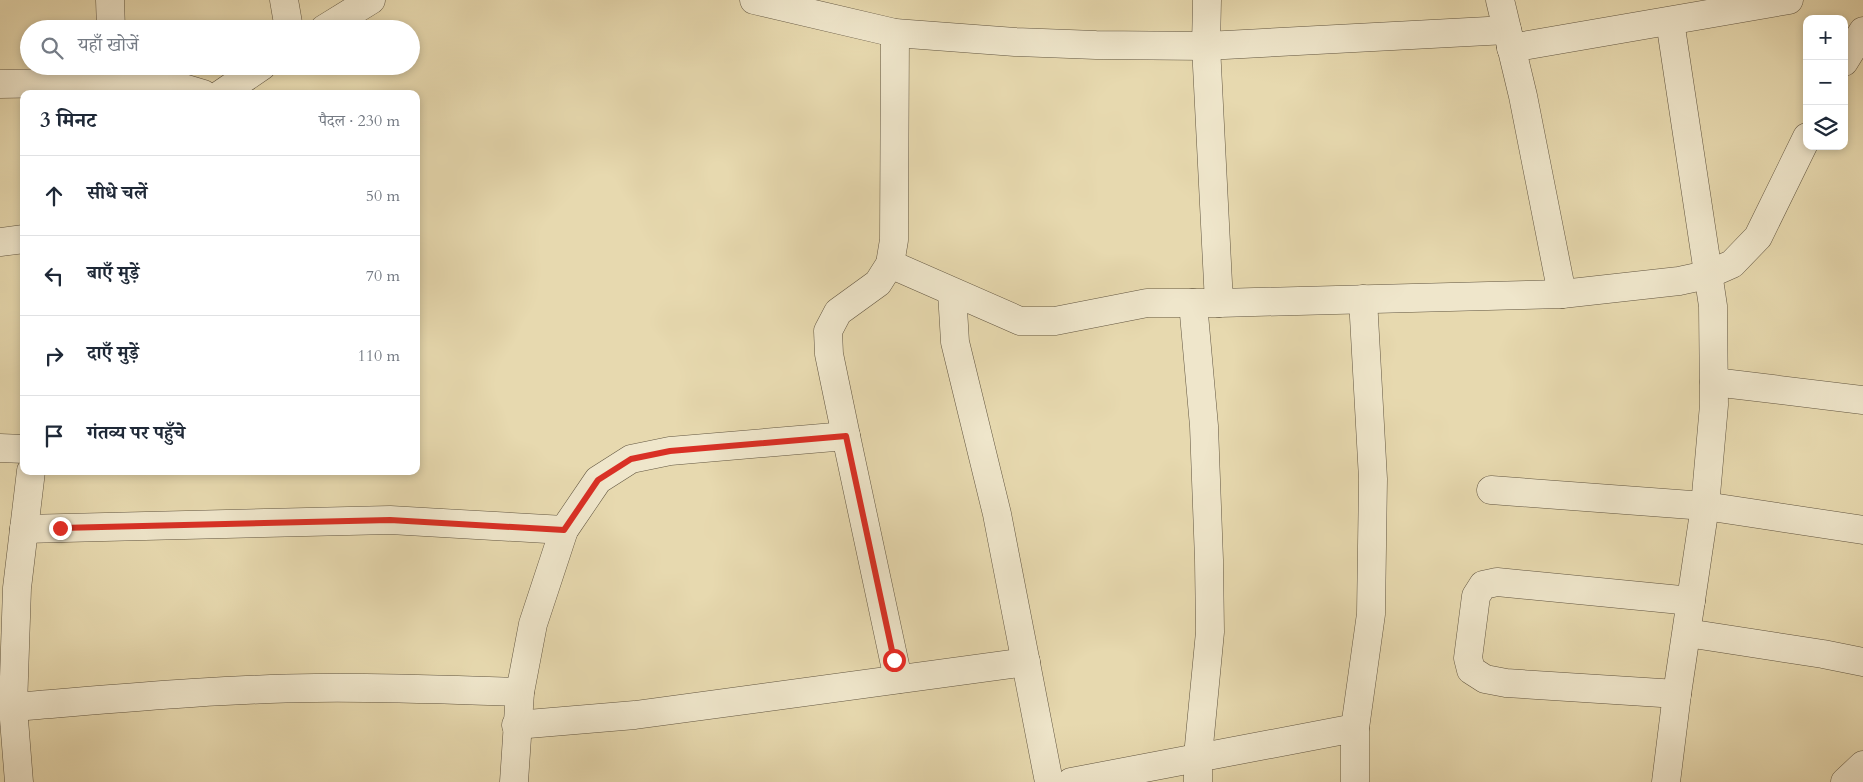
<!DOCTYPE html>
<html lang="hi">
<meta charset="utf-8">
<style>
body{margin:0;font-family:Cardo,"Noto Serif Devanagari",serif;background:#f6f6f7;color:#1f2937}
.controls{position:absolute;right:15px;top:15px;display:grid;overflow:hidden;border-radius:10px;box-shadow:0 2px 8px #0003}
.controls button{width:45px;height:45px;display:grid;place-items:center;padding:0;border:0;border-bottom:1px solid #e0e1e3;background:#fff;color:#1f2937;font:25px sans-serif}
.stop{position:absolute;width:15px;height:15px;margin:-11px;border:4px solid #d93025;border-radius:50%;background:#fff}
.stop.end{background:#d93025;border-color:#fff;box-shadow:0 1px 5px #0008}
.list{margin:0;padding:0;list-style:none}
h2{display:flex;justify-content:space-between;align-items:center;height:65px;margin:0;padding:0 20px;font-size:21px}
h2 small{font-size:16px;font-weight:400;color:#747a83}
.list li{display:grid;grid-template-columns:32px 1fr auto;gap:15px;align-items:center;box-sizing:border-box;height:80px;padding:0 20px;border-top:1px solid #e0e1e3}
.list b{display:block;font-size:19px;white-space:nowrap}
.list em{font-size:16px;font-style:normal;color:#747a83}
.icon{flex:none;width:28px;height:28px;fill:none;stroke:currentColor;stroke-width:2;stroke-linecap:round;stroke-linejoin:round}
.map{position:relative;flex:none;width:1863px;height:782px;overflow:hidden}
.search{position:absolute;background:#fff;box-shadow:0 2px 8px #0003;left:20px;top:20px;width:400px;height:55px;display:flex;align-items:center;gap:12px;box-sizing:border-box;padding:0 18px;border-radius:28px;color:#747a83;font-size:19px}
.panel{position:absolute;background:#fff;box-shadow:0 2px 8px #0003;left:20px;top:90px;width:400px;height:385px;border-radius:10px}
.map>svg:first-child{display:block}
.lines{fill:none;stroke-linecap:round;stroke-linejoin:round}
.minor-casing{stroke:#625641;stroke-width:29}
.minor{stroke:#efe6cb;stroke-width:28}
.route{stroke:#d93025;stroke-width:6}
</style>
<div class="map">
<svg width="1863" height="782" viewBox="0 0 1863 782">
<rect width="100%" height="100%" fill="#e7d9af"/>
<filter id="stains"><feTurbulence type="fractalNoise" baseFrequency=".004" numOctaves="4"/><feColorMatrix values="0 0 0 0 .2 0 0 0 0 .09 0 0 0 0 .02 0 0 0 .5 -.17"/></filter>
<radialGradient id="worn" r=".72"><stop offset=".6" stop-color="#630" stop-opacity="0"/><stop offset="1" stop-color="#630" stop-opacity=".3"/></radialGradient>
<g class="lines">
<defs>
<g id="minor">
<polyline points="110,0 111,29"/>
<polyline points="284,0 289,29"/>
<polyline points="754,0 895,33 1015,42 1096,45 1206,46 1507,30"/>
<polyline points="1207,0 1206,46 1219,303"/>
<polyline points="1500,0 1523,96 1562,294"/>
<polyline points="324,29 371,0"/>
<polyline points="895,33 894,240 890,264 878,283 838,312 828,331 829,354 846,436 898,679"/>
<polyline points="1511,48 1789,0"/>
<polyline points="1844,62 1863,31"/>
<polyline points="0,84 55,83 113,77 173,85 203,94"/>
<polyline points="221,94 262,66"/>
<polyline points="0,242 24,239"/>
<polyline points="890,264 1020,321 1055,321 1147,303 1219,303 1562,294 1679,281 1707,275 1732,264 1758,237 1807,137"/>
<polyline points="952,292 955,342 997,514 1049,782"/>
<polyline points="1193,303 1204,426 1209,560 1210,632 1198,756 1198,782"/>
<polyline points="1714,382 1863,400"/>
<polyline points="0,448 24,449"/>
<polyline points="1491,490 1705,506 1863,530"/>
<polyline points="24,529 390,520 564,530"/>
<polyline points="1687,633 1823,654 1863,662"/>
<polyline points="1677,694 1506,683 1485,679 1471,670 1468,658 1476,596 1483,585 1497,582 1691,601"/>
<path d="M13,707C114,699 215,689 315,688C383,687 452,690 520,692"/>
<polyline points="516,725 635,715 1026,662"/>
<polyline points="19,782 13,707 17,588 31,471"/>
<polyline points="514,782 520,692 533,624 564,530 598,480 631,459 670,451 846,436"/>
<polyline points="1071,782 1355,728"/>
<polyline points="1355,782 1355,728 1371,614 1373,479 1363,299"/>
<polyline points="1666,782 1677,694 1705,506 1714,405 1713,306 1670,21"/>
<polyline points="1845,782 1863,765"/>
</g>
</defs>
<!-- minor casing -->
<use href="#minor" class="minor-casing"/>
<!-- minor -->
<use href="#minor" class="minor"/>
</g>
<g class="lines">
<!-- route -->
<polyline class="route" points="60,528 390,520 564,530 598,480 631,459 670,451 846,436 894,660"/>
</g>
<rect width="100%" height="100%" filter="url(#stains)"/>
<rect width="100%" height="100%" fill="url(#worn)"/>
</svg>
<div class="controls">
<button>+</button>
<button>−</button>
<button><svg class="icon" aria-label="layers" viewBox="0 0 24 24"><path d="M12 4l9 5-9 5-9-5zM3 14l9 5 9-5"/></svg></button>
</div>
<div class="stop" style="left:894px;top:660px"></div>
<div class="stop end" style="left:60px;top:528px"></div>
<div class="search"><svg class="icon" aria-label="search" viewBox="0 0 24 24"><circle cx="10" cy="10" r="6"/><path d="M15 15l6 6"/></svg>यहाँ खोजें</div>
<section class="panel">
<h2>3 मिनट<small>पैदल · 230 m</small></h2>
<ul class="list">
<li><svg class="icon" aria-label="ahead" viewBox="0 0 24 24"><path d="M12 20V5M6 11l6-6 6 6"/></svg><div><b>सीधे चलें</b></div><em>50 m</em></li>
<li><svg class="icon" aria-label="left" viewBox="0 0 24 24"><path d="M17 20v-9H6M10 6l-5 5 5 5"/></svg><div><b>बाएँ मुड़ें</b></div><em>70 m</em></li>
<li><svg class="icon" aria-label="right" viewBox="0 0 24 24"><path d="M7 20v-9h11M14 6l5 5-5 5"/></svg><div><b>दाएँ मुड़ें</b></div><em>110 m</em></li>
<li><svg class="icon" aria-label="arrive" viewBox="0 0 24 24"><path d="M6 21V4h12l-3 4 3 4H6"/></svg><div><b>गंतव्य पर पहुँचे</b></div></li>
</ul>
</section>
</div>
